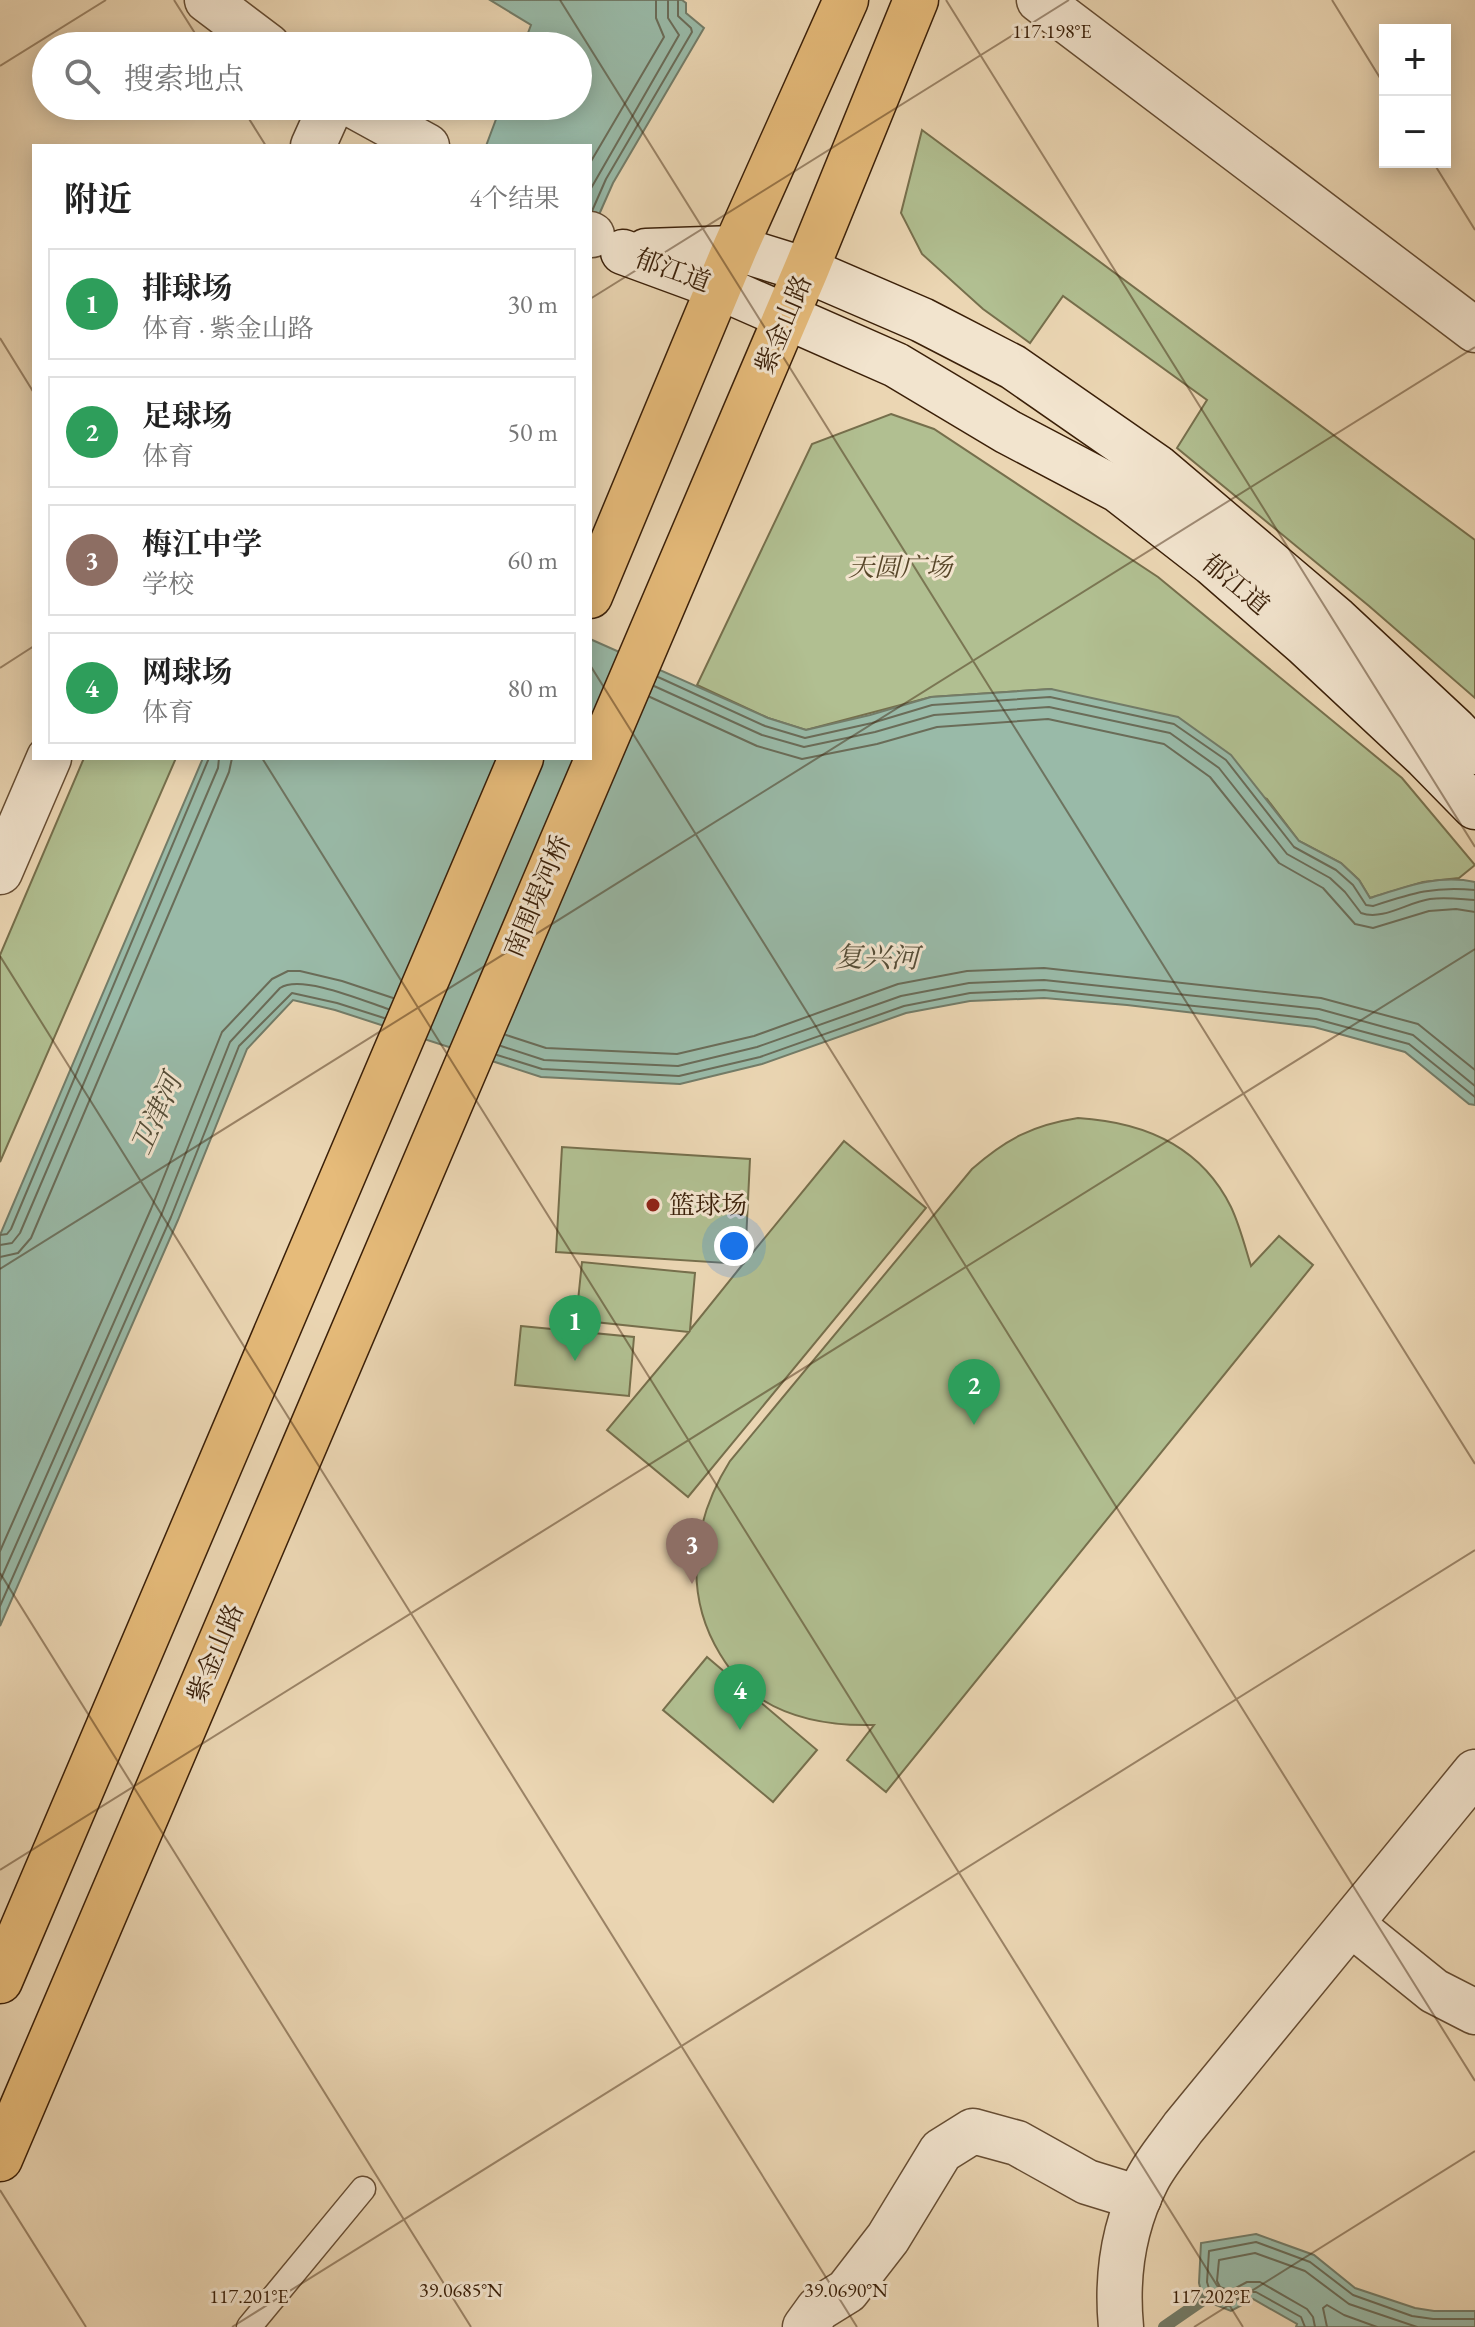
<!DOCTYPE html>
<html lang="zh">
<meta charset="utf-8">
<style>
body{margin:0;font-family:"EB Garamond","Noto Serif SC",serif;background:#f6f6f6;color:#222}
.controls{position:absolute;right:24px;top:24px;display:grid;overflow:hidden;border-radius:0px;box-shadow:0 4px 20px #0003}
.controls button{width:72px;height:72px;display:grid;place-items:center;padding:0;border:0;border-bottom:2px solid #e0e0e0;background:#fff;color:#222;font:40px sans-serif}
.you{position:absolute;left:734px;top:1246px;width:28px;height:28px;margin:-20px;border:6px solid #fff;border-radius:50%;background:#1a73e8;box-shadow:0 0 0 12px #1a73e833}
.badge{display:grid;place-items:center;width:52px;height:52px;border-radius:50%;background:#2563eb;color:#fff;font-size:26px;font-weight:700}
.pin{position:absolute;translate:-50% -66px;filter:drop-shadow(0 2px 4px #0008)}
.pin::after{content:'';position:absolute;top:42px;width:28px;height:24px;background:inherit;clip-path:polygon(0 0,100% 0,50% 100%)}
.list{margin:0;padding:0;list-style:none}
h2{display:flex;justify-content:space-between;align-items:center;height:104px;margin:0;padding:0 32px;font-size:34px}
h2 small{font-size:26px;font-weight:400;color:#767676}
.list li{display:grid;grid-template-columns:52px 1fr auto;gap:24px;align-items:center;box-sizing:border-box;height:112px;margin:0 16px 16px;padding:0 16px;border:2px solid #e0e0e0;border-radius:0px}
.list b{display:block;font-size:30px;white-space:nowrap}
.list p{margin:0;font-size:26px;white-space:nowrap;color:#767676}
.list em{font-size:26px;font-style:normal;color:#767676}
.icon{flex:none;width:44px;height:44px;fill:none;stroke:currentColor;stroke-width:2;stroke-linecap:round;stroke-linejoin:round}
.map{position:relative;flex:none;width:1475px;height:2327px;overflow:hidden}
.search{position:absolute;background:#fff;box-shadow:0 4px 20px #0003;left:32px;top:32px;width:560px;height:88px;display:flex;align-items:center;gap:20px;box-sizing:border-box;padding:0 28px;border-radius:44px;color:#767676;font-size:30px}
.panel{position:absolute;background:#fff;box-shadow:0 4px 20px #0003;left:32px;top:144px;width:560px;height:616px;border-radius:0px}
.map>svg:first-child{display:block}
.green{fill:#b1bf91;stroke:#766f4c;stroke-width:2}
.water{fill:#99baa8;stroke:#737c68;stroke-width:2}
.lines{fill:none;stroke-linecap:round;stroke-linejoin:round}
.shore{stroke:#6a6c58;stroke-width:2}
.stream{stroke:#737c68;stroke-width:12}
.service-casing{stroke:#664d33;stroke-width:27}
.minor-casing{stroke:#664d33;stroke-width:47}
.tertiary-casing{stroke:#664d33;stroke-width:47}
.secondary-casing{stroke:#3a1f08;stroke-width:47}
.primary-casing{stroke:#3a1f08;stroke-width:47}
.service{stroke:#f2e4ce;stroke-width:24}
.minor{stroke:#f2e4ce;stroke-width:44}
.tertiary{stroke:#f2e4ce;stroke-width:44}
.secondary{stroke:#f2e4ce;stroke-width:44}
.primary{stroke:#e6bb7a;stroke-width:44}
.ticks{fill:none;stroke:#3a1f08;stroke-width:2;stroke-opacity:0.45}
.poi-dot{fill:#8f2418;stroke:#f2e4ce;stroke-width:3}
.labels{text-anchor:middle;stroke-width:6;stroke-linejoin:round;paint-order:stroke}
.street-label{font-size:26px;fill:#3a1f08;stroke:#f2e4ce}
.park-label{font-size:26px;font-style:italic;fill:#58472a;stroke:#f2e4ce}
.poi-label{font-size:26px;fill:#3a1f08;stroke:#f2e4ce;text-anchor:start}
.water-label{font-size:28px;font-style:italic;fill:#564e38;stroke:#f2e4ce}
.ticks-label{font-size:20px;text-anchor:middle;fill:#3a1f08;stroke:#f2e4ce;stroke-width:6;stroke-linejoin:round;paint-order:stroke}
</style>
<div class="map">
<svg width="1475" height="2327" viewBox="0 0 1475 2327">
<rect width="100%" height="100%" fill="#ebd6b3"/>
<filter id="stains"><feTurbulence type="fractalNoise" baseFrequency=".0025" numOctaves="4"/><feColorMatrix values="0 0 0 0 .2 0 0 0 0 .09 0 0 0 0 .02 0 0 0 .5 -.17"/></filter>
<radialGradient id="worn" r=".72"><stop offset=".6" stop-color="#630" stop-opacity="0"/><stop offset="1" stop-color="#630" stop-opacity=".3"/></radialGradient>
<!-- green -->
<g class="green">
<polygon points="922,130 1475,540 1475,698 1369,606 1177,448 1207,400 1063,296 1030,343 983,309 922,254 901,213"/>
<polygon points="891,414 934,429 1158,577 1402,778 1475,865 1459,878 1423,882 1370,898 1359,880 1341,863 1299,841 1267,799 1051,689 931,697 806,730 768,718 697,685 812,444"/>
<polygon points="84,758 176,758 0,1162 0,955"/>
<path d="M1078,1118C1143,1122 1201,1146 1231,1207C1240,1226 1245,1247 1251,1266L1279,1236L1313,1265L886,1792L847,1760L874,1725C836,1726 794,1720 761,1699C743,1688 731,1672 720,1654C682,1592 693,1520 730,1461L972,1169C1006,1139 1033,1125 1078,1118Z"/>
<polygon points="844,1141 926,1208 688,1497 607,1430 689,1332 576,1320 582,1262 695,1273 690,1330 743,1264 556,1252 562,1147 750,1159 745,1262"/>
<polygon points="521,1326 634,1337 629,1396 515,1385"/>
<polygon points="707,1657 817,1750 773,1802 663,1710"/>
</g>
<!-- water -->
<g class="water">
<polygon points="490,0 682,0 686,3 686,13 704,28 613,183 590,235 590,146 486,146 501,106 578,106 578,46 523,46 531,25"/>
<path d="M590,639L768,718L806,730L870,715L931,697L1051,689L1178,717L1231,755L1299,841L1341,863L1359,880L1370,898C1405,887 1438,874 1475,882V1105L1469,1104L1405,1052L1314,1027L1127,1005L1044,998L970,1001L906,1013L762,1064L680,1084L541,1077L335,1010L293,1000L247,1049L178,1220L0,1626V1235L203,758H590Z"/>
<polygon points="1256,2234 1314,2255 1355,2288 1415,2308 1434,2311 1475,2311 1475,2327 1296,2327 1297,2324 1253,2299 1231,2311 1203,2300 1199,2283 1201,2243"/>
</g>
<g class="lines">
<!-- shore -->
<g class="shore">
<polyline points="590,163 664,37 656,18 656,0"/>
<polyline points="590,190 679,35 668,18 668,0"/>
<polyline points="592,211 606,179 692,32 691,28 678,16 678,0"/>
<path d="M658,677L765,726L805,738L872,723L932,705L1050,697L1174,724L1226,760L1294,847L1336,870L1353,885L1366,905L1373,906C1413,893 1434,886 1475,890"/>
<path d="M654,686L762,735L804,747L875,732L934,715L1049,707L1170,733L1219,768L1287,854L1330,878L1345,892L1361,913C1383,921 1408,902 1430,899C1446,897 1459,899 1475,900"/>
<polyline points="650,697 757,746 802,759 877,744 937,727 1048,719 1164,744 1210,777 1279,863 1323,888 1355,924 1373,928 1429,911 1456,909 1475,912"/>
<polyline points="506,1035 546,1048 677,1054 754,1036 898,984 967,971 1044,968 1321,998 1418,1024 1475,1070"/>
<polyline points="501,1046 544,1060 678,1066 757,1047 901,996 969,983 1044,980 1319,1009 1413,1035 1475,1086"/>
<polyline points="497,1055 542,1069 679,1076 760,1057 904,1006 970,993 1044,990 1316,1019 1409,1044 1475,1097"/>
<polyline points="0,1235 7,1234 11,1229 209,758"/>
<polyline points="0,1245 12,1243 20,1233 218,768 219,758"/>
<polyline points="0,1257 18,1253 31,1238 229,772 232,758"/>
<polyline points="0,1551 151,1209 222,1032 272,979 288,971 300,971 342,981 393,998"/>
<path d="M0,1581L162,1213L230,1042L280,988C301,974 364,1001 388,1009"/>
<polyline points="0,1606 171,1217 239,1046 292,993 337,1003 384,1018"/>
<polyline points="1305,2327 1301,2317 1256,2292 1249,2292 1230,2302 1211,2295 1207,2282 1209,2251 1256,2242 1310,2262 1353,2295 1412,2316 1433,2319 1475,2319"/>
<polyline points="1315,2327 1313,2317 1307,2309 1260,2282 1247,2282 1230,2291 1220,2287 1217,2281 1219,2260 1255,2253 1305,2271 1349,2304 1417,2327"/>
<polyline points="1327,2327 1323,2308 1327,2305 1344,2315 1377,2327"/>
</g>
<!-- stream -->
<polyline class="stream" points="1164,2327 1203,2300"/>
<defs>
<polyline id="service" points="249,2327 363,2189"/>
<g id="minor">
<polyline points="1039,0 1475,330"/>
<polyline points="313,146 331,106"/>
<polyline points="0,872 49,758"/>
<polyline points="1351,1924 1434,1991 1475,2012"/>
<polyline points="805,2327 818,2309 847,2291 888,2238 941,2151 973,2131 1017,2143 1087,2182 1139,2198"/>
<path d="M1121,2327C1116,2275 1123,2227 1147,2180C1156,2162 1171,2145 1183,2128L1475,1772"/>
</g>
<g id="tertiary">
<polyline points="207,0 268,46"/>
<polyline points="354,106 427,146"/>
<polyline points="590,234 592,235"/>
</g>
<g id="secondary">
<polyline points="646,251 735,248 806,270 922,320 1013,367 1157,467 1336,619 1455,730 1475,752"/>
<polyline points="623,252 721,288 896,365 1008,432 1118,490 1212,563 1305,644 1426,757 1475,807"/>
</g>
<g id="primary">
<polyline points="590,596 735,248 846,0"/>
<polyline points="0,1981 521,758"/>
<polyline points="0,2159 806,270 916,0"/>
</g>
</defs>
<!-- service casing -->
<use href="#service" class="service-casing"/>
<!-- minor casing -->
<use href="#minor" class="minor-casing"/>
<!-- tertiary casing -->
<use href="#tertiary" class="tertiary-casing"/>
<!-- secondary casing -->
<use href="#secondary" class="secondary-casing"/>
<!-- primary casing -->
<use href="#primary" class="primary-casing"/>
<!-- service -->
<use href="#service" class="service"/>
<!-- minor -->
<use href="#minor" class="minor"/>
<!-- tertiary -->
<use href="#tertiary" class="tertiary"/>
<!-- secondary -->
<use href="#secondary" class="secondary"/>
<!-- primary -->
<use href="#primary" class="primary"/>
</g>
<!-- ticks -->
<path class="ticks" d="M174,0L203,46M560,0L1475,1464M946,0L1475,847M1332,0L1385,86M0,66L106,0M241,106L266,146M1433,162L1475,230M590,299L1069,0M0,338L34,393M590,665L1475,2081M0,668L34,646M262,758L1243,2327M0,956L857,2327M0,1269L1475,347M0,1573L471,2327M0,1870L1475,949M0,2190L86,2327M232,2327L1475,1550M1194,2327L1475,2151"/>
<!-- markers -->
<circle class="poi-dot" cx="653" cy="1205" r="8"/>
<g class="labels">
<!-- street labels -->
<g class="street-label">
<text transform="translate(673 270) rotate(20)" y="9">郁江道</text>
<text transform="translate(783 324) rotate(-67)" y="9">紫金山路</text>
<text transform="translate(1236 584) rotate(40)" y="9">郁江道</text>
<text transform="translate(537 896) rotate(-67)" y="9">南围堤河桥</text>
<text transform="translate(215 1653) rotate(-67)" y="9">紫金山路</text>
</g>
<!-- park labels -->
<g class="park-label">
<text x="900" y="576">天圆广场</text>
</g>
<!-- poi labels -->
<g class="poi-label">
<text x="669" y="1214">篮球场</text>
</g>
<!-- water labels -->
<g class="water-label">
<text transform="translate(877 957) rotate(1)" y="10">复兴河</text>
<text transform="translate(156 1114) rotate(-66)" y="10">卫津河</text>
</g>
</g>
<g class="ticks-label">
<text x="1052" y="38">117.198°E</text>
<text x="461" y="2297">39.0685°N</text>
<text x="846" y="2297">39.0690°N</text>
<text x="249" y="2303">117.201°E</text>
<text x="1211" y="2303">117.202°E</text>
</g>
<rect width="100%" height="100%" filter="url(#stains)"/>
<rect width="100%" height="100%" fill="url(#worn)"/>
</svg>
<div class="controls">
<button>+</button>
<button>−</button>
</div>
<div class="you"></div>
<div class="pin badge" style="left:575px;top:1361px;background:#2e9e5b">1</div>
<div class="pin badge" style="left:974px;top:1425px;background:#2e9e5b">2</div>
<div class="pin badge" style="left:692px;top:1584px;background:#8d6e63">3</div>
<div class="pin badge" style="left:740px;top:1730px;background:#2e9e5b">4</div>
<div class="search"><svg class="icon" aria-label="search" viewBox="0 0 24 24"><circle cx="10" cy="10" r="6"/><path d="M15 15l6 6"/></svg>搜索地点</div>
<section class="panel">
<h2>附近<small>4个结果</small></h2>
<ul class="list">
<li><span class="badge" style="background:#2e9e5b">1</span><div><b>排球场</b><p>体育 · 紫金山路</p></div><em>30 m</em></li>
<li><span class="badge" style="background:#2e9e5b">2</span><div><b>足球场</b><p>体育</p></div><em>50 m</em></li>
<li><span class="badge" style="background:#8d6e63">3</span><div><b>梅江中学</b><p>学校</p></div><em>60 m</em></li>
<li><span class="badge" style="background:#2e9e5b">4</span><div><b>网球场</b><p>体育</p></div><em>80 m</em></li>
</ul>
</section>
</div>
